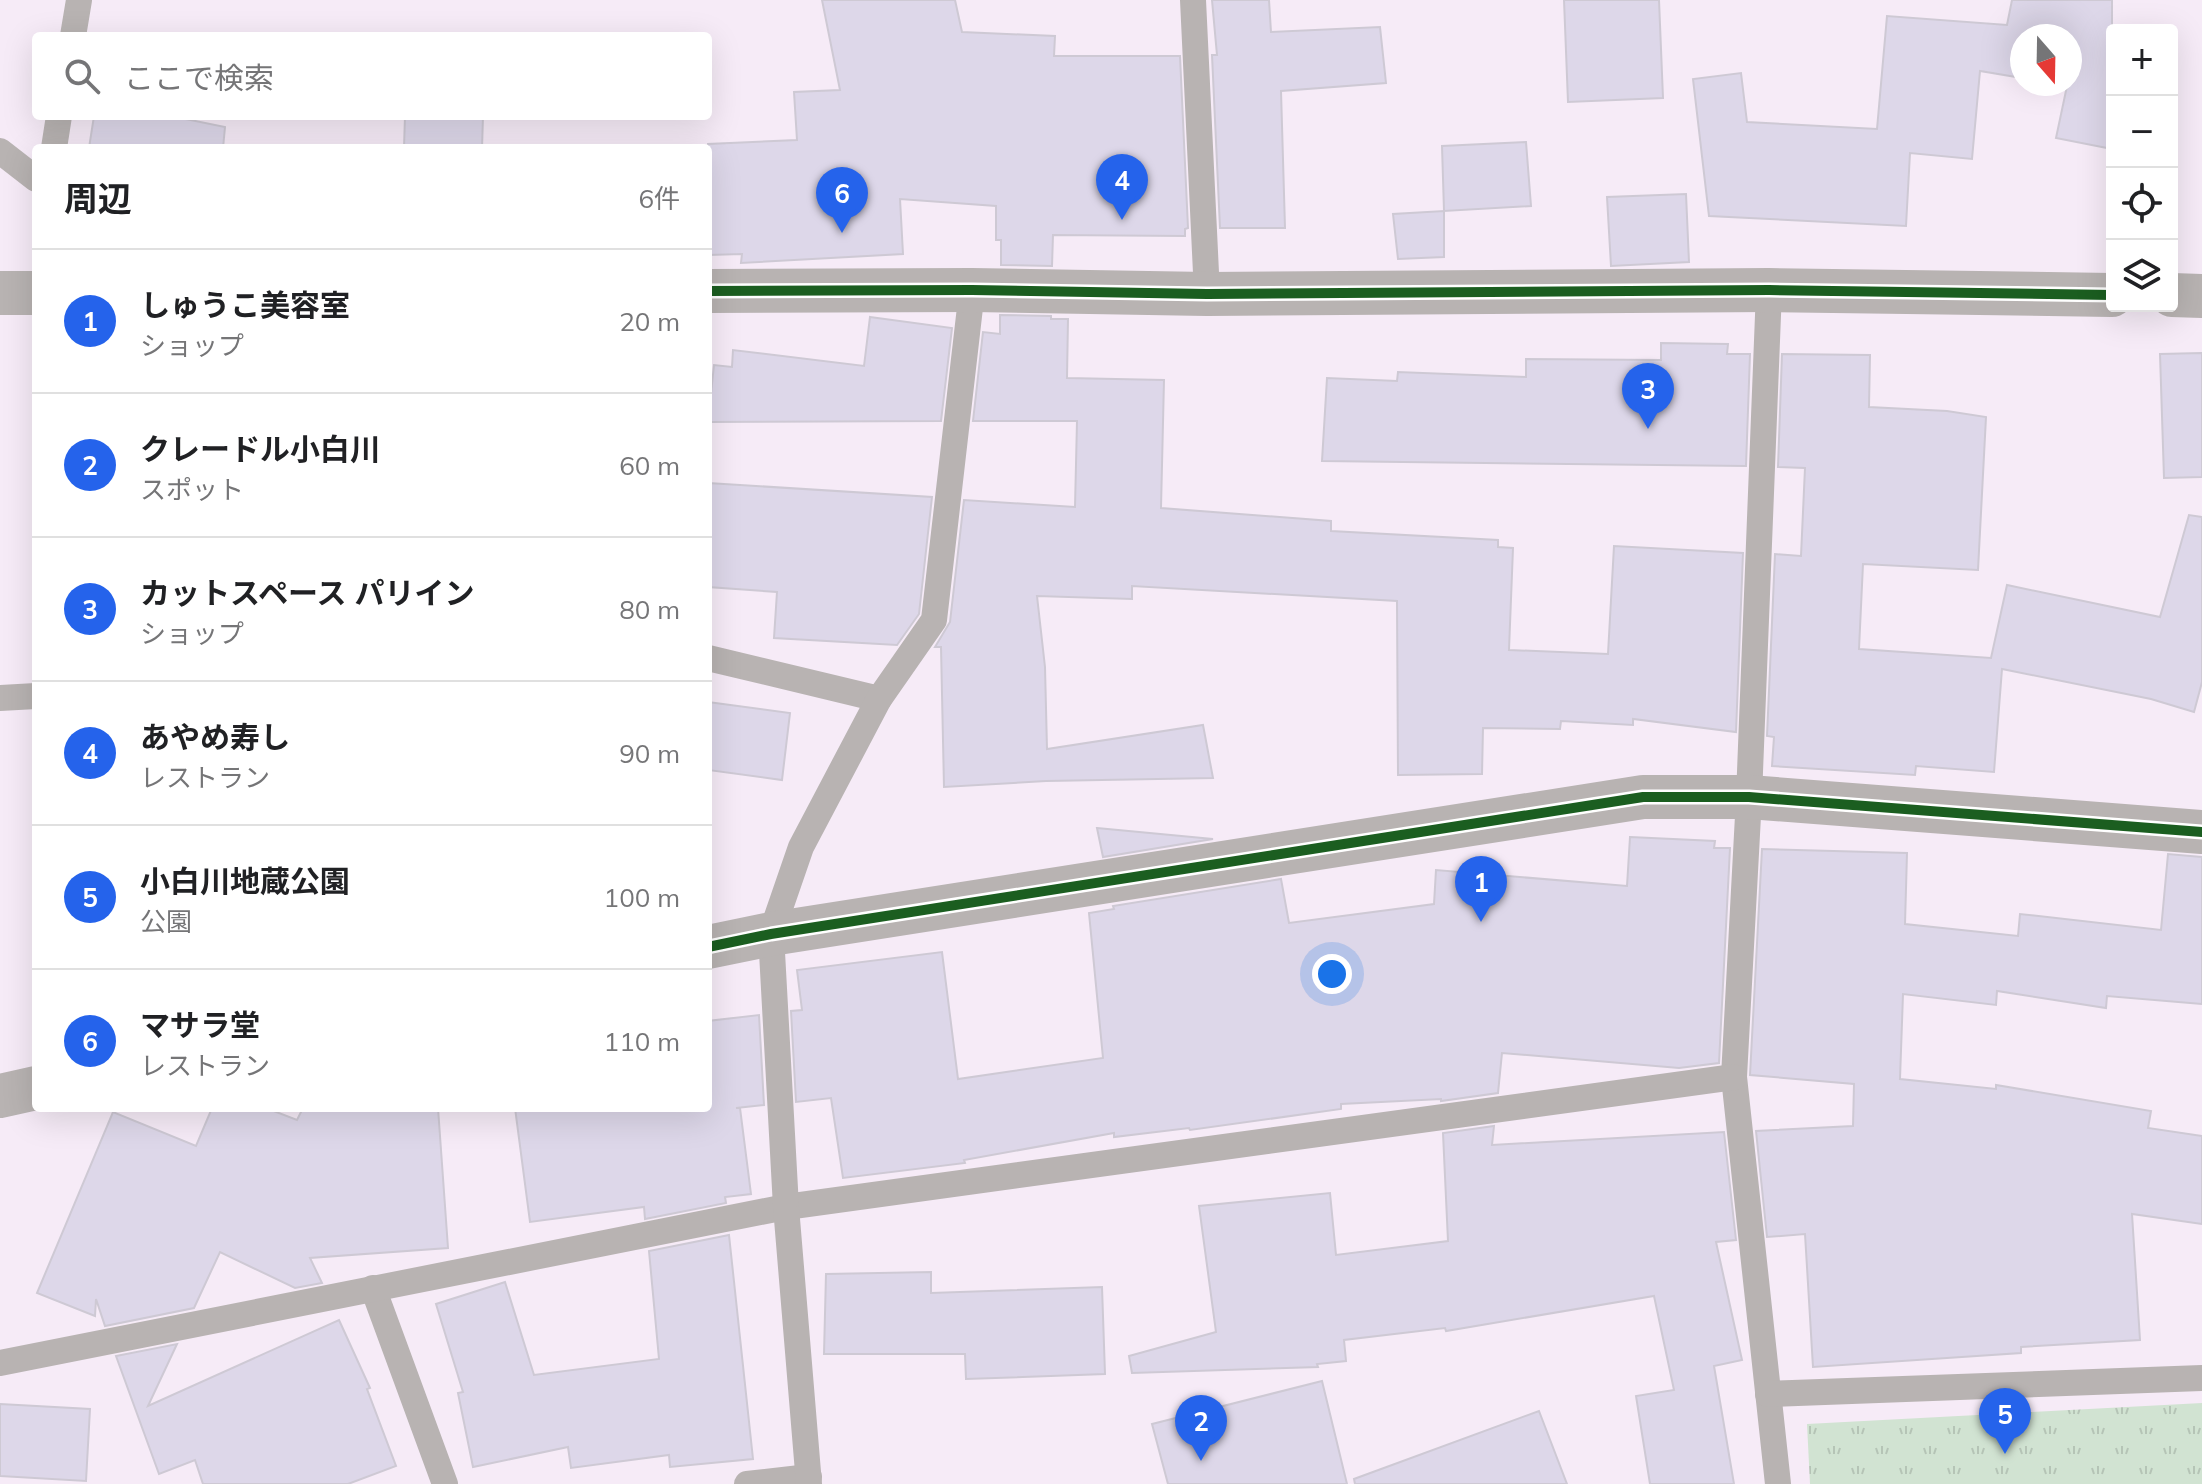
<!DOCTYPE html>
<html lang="ja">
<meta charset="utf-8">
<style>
body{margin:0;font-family:Mulish,"Noto Sans JP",sans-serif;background:#f6f6f6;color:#202124}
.controls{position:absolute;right:24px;top:24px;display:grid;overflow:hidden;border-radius:8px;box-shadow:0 8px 32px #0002}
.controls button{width:72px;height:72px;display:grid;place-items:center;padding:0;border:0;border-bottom:2px solid #e0e0e0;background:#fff;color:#202124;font:40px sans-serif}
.compass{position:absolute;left:2010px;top:24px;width:72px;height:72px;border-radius:50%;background:#fff;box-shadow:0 8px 32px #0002;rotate:160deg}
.you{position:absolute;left:1332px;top:974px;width:28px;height:28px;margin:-20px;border:6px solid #fff;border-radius:50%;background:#1a73e8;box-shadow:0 0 0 12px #1a73e833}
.badge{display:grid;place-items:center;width:52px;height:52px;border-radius:50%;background:#2563eb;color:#fff;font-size:26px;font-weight:700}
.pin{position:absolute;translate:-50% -66px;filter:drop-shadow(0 2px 4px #0008)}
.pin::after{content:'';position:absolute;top:42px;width:28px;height:24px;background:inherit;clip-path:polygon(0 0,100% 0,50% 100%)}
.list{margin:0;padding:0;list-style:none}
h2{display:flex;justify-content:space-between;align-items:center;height:104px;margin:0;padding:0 32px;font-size:34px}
h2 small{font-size:26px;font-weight:400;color:#757577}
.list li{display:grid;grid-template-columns:52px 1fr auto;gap:24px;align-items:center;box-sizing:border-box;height:144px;padding:0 32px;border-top:2px solid #e0e0e0}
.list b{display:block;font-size:30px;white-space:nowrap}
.list p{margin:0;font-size:26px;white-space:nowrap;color:#757577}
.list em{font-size:26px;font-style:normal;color:#757577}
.icon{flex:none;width:44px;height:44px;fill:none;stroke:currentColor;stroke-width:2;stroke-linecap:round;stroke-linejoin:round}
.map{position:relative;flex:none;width:2202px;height:1484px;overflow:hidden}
.search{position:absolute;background:#fff;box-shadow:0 8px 32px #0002;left:32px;top:32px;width:680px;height:88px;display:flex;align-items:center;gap:20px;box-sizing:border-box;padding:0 28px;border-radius:8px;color:#757577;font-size:30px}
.panel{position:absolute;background:#fff;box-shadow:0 8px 32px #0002;left:32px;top:144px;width:680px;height:968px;border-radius:8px}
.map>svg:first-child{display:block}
.park{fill:url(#park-tufts)}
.building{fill:#ddd7e9;stroke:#cec9d4;stroke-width:2}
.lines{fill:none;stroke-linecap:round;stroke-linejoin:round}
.service{stroke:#b8b3b2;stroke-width:26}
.minor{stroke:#b8b3b2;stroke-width:44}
.cycleway-casing{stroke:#fff;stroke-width:15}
.cycleway{stroke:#1b5e20;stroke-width:10}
</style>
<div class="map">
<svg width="2202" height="1484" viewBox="0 0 2202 1484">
<defs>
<pattern id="park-tufts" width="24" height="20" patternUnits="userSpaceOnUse" patternTransform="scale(2)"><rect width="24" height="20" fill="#d1e3d2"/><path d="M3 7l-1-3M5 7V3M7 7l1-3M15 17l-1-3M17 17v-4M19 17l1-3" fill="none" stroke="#b5c4b6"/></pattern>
</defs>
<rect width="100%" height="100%" fill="#f6ebf7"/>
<!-- park -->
<polygon class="park" points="2202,1403 2202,1484 1810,1484 1807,1424"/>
<!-- building -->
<g class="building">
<polygon points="822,0 955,0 962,32 1055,36 1054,56 1180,56 1188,228 1185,229 1185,236 1053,235 1052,266 1001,265 1001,240 996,240 996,206 900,199 903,254 741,263 742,254 708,255 708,144 797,140 794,92 840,90"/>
<polygon points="1212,0 1269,0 1271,32 1380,27 1386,83 1281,91 1285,228 1220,228 1212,55 1217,55"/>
<polygon points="1564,0 1659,0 1663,98 1568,102"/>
<polygon points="2012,0 2112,0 2112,149 2056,138 2067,86 2054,84 2070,84 2070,36 2022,36 2022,78 1980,71 1972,159 1910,153 1906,226 1709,216 1693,79 1741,73 1747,122 1877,129 1887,16 2007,25"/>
<polygon points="94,116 171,116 225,127 223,148 89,148"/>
<polygon points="405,116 483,116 482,148 404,148"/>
<polygon points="1526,142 1531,206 1444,211 1442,146"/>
<polygon points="1686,194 1689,262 1611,266 1607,197"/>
<polygon points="1444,211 1444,257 1398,259 1393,214"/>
<polygon points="1000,315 1051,316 1051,319 1068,319 1067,378 1164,380 1161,508 1331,521 1331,531 1498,540 1498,547 1513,548 1509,650 1608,654 1614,546 1743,553 1736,732 1633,719 1633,725 1561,721 1560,729 1483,728 1482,774 1398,775 1397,601 1132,586 1132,599 1037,596 1045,667 1047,749 1203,725 1213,778 1046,781 944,787 941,647 935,647 950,622 964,500 1075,507 1077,421 973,421 983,332 1000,334"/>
<polygon points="870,317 952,328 941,421 708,422 714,365 732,367 733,350 864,366"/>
<polygon points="1661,343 1728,344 1727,354 1750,354 1746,466 1322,461 1327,378 1397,381 1398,372 1526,377 1526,359 1661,360"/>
<polygon points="2202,353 2202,477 2164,478 2160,354"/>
<polygon points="1782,354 1870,355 1869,407 1947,411 1986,417 1978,570 1863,564 1859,649 1991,658 2007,585 2160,617 2189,515 2202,517 2202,682 2194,712 2151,699 2002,669 1994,772 1916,766 1915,775 1772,766 1774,737 1767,736 1775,554 1801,556 1805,468 1778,467"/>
<polygon points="708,483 932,497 919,614 897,645 774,638 777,592 708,587"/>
<polygon points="708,702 790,713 782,780 708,770"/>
<polygon points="1097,828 1213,839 1103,857"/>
<polygon points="1630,837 1715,841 1714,848 1730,848 1719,1063 1679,1068 1502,1053 1498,1093 1441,1101 1441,1099 1341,1104 1341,1109 1190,1130 1189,1128 1114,1137 1114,1133 964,1160 965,1163 843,1178 831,1098 796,1102 791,1011 802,1010 797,970 942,952 958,1079 1103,1058 1089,913 1114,909 1113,906 1281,879 1289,923 1434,904 1436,870 1627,886"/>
<polygon points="1762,849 1907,853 1905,924 2018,936 2020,914 2161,930 2168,854 2202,857 2202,1004 2107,996 2106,1008 1997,991 1996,1005 1903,994 1900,1079 1996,1089 1996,1085 2151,1111 2148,1128 2202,1136 2202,1224 2132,1214 2140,1340 2021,1347 2021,1353 1813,1367 1805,1234 1767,1237 1756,1131 1853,1126 1854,1084 1750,1075"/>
<polygon points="759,1015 764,1105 736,1108 740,1108 751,1194 725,1197 726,1203 645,1219 644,1207 530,1222 515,1108 708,1108 708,1021"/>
<polygon points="212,1108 266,1108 297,1120 303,1108 438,1108 448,1248 310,1258 322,1283 295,1288 220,1252 194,1308 105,1326 96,1299 95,1316 37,1293 113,1112 196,1146"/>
<polygon points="1494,1126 1492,1145 1724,1132 1736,1240 1716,1242 1742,1360 1714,1366 1734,1484 1650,1484 1636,1396 1674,1390 1654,1296 1446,1331 1445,1328 1344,1340 1346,1361 1317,1364 1318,1367 1132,1373 1129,1356 1216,1332 1199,1206 1330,1193 1336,1255 1448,1241 1443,1133"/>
<polygon points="729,1235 753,1459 670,1467 669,1455 571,1468 568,1447 473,1467 458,1393 463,1392 436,1304 505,1282 534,1375 659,1359 649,1251"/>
<polygon points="931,1272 931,1293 1102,1287 1105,1374 966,1379 965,1354 824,1354 826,1274"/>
<polygon points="339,1320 370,1388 367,1389 396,1466 348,1484 203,1484 195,1460 159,1474 116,1356 177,1344 148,1406"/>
<polygon points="1322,1381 1347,1484 1168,1484 1152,1424"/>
<polygon points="0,1404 90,1409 86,1481 0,1476"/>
<polygon points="1539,1411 1567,1484 1355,1484 1354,1479"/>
</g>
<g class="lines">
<!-- service -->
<g class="service">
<polyline points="1193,0 1207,294"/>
<polyline points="73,36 79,0"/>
<polyline points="54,148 59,116"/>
<polyline points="0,151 36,179"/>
<polyline points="1769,290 1749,797 1734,1077 1778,1484"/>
<polyline points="708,658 879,699"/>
<polyline points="0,698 36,696"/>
<polyline points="373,1288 445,1484"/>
<polyline points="0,1363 786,1207 1734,1077"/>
<polyline points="1768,1394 2202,1378"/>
<polyline points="747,1484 809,1477"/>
<polyline points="809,1484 786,1207 771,934 801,847 879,699 934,620 972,290"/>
</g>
<!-- minor -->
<g class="minor">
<polyline points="708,291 972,290 1207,294 1769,290 2112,295"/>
<polyline points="0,293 36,293"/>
<polyline points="2172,295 2202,296"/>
<polyline points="708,947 771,934 1643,797 1749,797 2202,832"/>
<polyline points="0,1096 36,1088"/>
</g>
<defs>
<g id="cycleway">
<polyline points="708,291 972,290 1207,294 1769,290 2112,295"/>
<polyline points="708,947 771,934 1643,797 1749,797 2202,832"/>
</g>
</defs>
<!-- cycleway casing -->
<use href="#cycleway" class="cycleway-casing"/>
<!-- cycleway -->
<use href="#cycleway" class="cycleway"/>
</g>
</svg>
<div class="controls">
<button>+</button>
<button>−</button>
<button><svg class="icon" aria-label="locate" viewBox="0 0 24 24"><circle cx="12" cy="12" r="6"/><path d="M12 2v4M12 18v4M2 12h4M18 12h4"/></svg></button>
<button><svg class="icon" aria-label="layers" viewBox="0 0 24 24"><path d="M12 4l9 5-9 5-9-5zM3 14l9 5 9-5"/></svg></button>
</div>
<svg class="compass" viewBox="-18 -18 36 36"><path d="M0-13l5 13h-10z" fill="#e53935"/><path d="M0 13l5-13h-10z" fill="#757577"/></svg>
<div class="you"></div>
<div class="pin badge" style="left:1481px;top:922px">1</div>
<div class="pin badge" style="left:1201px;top:1461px">2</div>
<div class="pin badge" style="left:1648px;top:429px">3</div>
<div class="pin badge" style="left:1122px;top:220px">4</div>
<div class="pin badge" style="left:2005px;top:1454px">5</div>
<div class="pin badge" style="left:842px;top:233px">6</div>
<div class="search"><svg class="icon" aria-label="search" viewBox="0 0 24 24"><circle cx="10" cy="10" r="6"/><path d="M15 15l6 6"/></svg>ここで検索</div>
<section class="panel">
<h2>周辺<small>6件</small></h2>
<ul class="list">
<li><span class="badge">1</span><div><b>しゅうこ美容室</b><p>ショップ</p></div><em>20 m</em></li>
<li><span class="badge">2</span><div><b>クレードル小白川</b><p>スポット</p></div><em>60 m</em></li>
<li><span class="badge">3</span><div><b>カットスペース パリイン</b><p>ショップ</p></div><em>80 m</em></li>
<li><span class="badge">4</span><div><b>あやめ寿し</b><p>レストラン</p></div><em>90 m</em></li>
<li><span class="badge">5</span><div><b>小白川地蔵公園</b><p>公園</p></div><em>100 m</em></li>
<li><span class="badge">6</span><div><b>マサラ堂</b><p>レストラン</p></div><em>110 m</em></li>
</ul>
</section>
</div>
